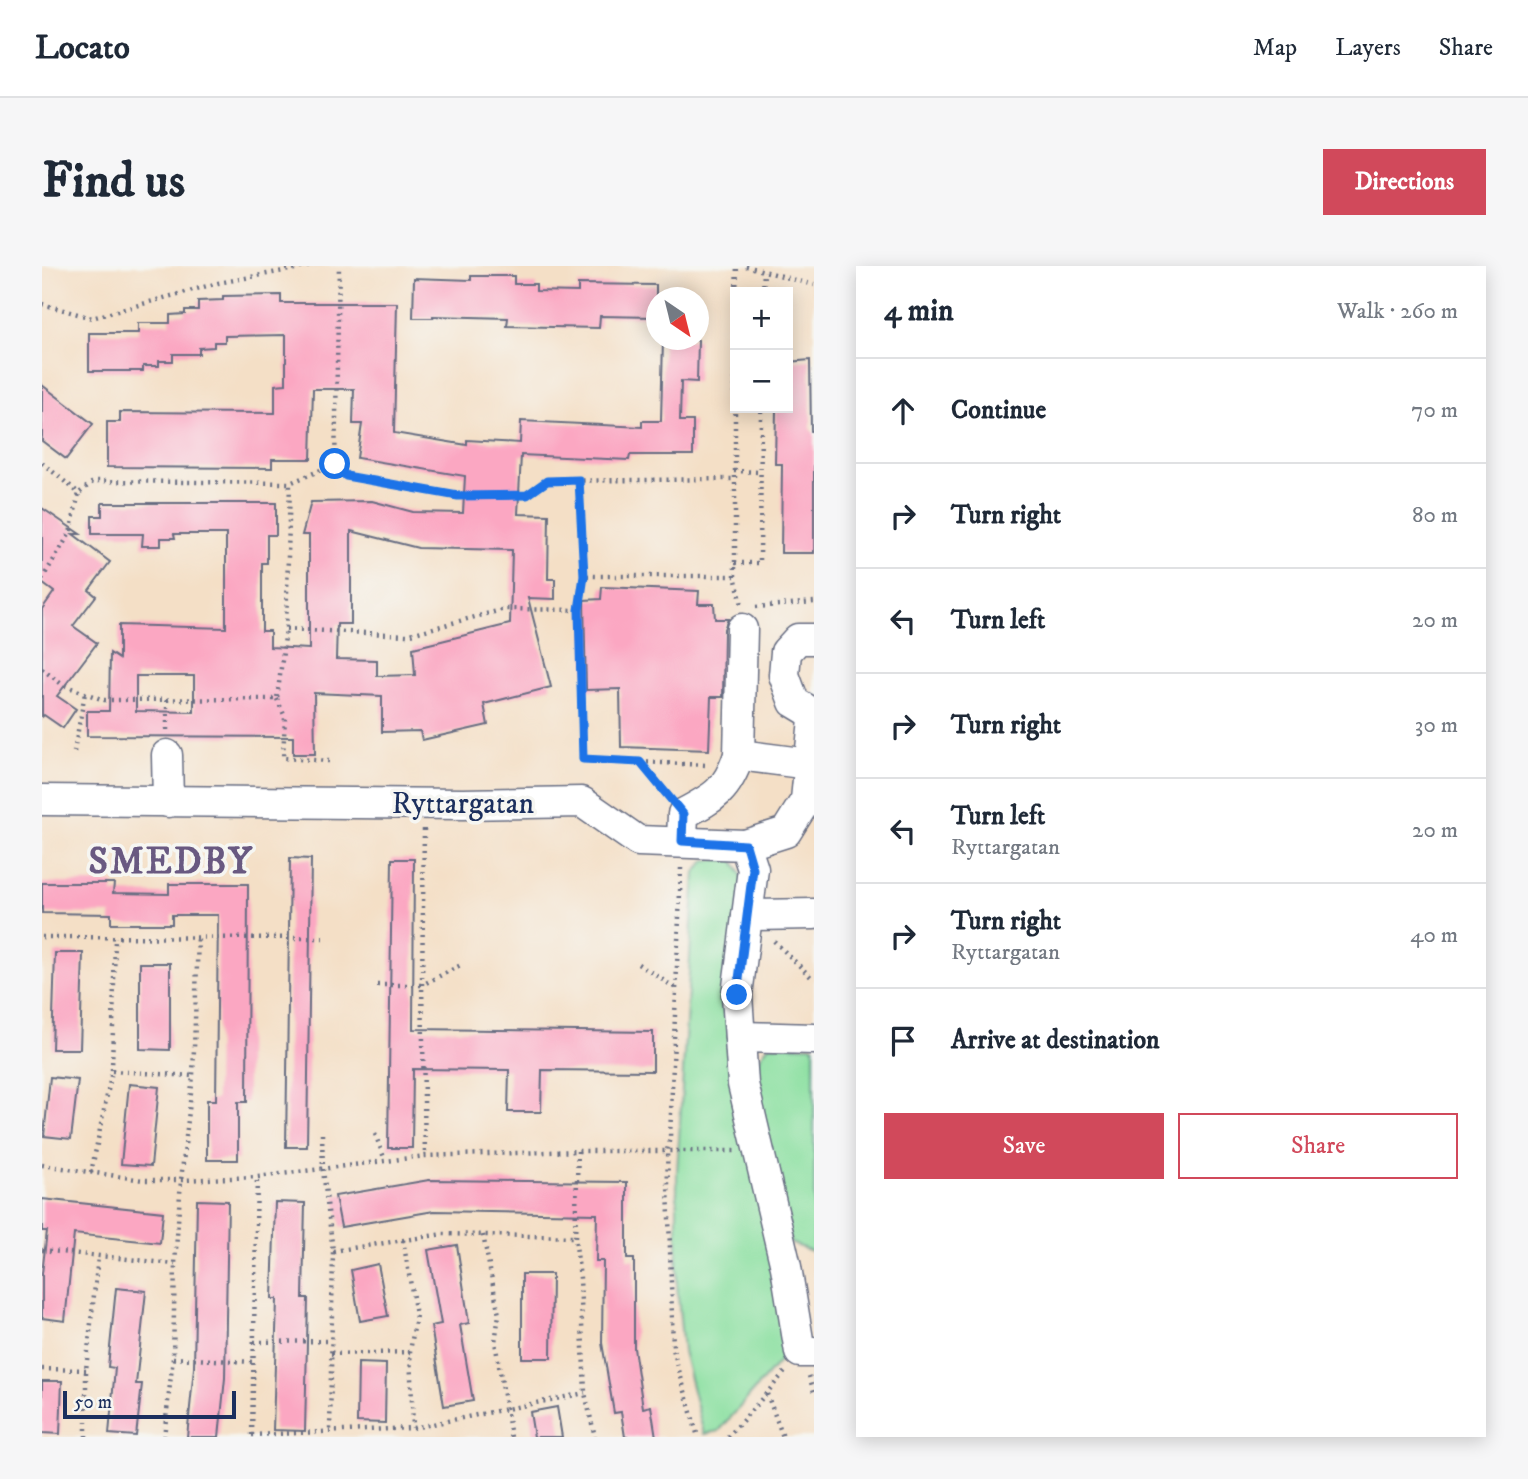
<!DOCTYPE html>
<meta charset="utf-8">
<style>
body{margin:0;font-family:"IM FELL DW Pica",serif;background:#f6f6f7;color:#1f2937}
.controls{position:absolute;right:21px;top:21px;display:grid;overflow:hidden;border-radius:0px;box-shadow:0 4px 18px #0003}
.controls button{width:63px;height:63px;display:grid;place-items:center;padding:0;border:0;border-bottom:2px solid #e0e1e3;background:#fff;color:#1f2937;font:35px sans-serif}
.compass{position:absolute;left:604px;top:21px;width:63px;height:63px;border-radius:50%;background:#fff;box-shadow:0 4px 18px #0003;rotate:145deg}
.scale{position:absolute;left:21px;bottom:18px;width:173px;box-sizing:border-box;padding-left:7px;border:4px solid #1b2f5e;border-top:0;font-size:19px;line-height:24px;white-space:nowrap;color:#1b2f5e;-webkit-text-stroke:5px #f6f6f2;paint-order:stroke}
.stop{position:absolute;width:21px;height:21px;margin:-16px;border:5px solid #1a73e8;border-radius:50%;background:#fff}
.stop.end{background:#1a73e8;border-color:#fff;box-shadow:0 2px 7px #0008}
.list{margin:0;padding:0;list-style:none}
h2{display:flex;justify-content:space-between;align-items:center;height:91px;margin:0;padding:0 28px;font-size:30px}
h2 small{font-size:23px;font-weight:400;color:#747a83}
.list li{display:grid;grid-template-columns:46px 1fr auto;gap:21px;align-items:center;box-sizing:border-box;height:105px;padding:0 28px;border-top:2px solid #e0e1e3}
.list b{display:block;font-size:26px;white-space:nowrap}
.list p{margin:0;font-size:23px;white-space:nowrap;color:#747a83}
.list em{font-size:23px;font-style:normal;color:#747a83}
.actions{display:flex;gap:14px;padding:21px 28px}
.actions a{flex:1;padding:16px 0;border:2px solid #d1495b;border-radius:0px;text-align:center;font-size:24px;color:#d1495b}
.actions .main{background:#d1495b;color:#fff}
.icon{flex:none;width:38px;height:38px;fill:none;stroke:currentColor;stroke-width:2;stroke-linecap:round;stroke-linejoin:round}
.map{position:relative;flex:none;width:772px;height:1171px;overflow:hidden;border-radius:0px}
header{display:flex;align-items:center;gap:42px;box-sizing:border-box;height:98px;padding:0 35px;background:#fff;border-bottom:2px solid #e0e1e3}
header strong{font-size:33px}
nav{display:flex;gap:38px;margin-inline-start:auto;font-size:24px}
.intro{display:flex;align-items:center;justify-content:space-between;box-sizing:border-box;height:168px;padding:0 42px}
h1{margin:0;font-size:49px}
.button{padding:18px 32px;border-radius:0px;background:#d1495b;color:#fff;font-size:24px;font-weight:700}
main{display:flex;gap:42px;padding:0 42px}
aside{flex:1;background:#fff;border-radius:0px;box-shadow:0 4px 18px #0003}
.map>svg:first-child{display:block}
.green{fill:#8de0a2;stroke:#548880;stroke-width:2}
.building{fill:#fba7c2;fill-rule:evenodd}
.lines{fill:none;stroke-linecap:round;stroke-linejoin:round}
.minor-casing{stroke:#676d82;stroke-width:33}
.path{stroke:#676d82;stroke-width:4.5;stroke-dasharray:2 5;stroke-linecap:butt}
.minor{stroke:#fff;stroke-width:30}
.route{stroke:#1a73e8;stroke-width:9}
.labels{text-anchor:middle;stroke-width:7;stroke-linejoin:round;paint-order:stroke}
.street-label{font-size:30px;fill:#1b2f5e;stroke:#f6f6f2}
.district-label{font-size:37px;font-weight:bold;letter-spacing:2px;fill:#695981;stroke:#f6f6f2}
</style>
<header>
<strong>Locato</strong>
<nav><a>Map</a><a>Layers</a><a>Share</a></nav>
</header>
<div class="intro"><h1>Find us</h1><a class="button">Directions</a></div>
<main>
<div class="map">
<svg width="772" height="1171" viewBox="0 0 772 1171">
<rect width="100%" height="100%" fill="#f6f6f2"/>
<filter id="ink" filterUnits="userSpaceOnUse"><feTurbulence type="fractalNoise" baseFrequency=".0143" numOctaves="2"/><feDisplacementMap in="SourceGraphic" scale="14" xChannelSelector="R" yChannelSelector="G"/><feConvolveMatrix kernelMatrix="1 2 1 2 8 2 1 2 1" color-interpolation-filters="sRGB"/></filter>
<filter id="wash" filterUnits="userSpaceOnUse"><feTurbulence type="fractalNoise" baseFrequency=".00686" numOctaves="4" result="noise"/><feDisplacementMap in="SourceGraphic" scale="28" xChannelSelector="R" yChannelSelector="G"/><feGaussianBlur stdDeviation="1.57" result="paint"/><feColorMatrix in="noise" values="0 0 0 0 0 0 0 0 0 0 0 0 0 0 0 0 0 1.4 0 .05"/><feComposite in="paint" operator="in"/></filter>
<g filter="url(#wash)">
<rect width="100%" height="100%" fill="#f4dfc6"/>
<!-- green -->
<g class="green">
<polygon points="691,593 701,613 689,726 746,1063 741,1091 677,1165 662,1168 641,1085 635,1019 635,906 653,607 664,594"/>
<polygon points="727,779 772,780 772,986 748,977 714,838 714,797"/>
</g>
<g id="blocks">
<!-- building -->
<g class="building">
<polygon points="429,10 472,10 472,18 494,18 494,25 536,26 536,18 614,19 614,51 558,50 557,62 465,60 466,52 391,50 391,52 371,52 372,12 429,14"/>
<path d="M239,29V37H355L352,167L425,179V174L478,177L479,155L600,161V155H619L621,74H656L655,116L639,115L638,155H651V189H588L587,194L479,189L476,248L507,249L506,313H513V333L486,332L509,421L442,438L446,459L380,474L378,465L340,466V430L272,427L273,488H251V471L45,470V445H67L68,387L77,393V359L184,362V268H132L133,272H119V280H100L101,268H50V250H60V237H234V269H225V297H220V365H228V381L267,383V269H260L269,236L330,235L371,246L421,247L423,210L315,192L320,158H311L312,123H271L269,193H230V202L65,201V156H78V146L233,147V119L244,118V69L183,70V76H172V81L157,82V88H131V95H117V100H101V105H47V67H96V57H128V49L143,48V44H156V35L181,34V30ZM309,265L376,282L470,284L468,358L371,382L373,409L335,410V394L294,393L295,358H309ZM94,410H152V446L94,445Z"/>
<polygon points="768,94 769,165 772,166 772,287 739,287 740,198 733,198 734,142 746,142 746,96"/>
<polygon points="0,119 51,158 24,193 0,175"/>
<polygon points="0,242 38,268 31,268 68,296 47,324 54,330 31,360 55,377 15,430 34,443 21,462 2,449 0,451 0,343 12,326 0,317"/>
<polygon points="560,321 657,325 656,338 672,338 673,353 686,353 682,363 681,431 669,431 667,484 579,481 578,423 544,424 542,334 559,333"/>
<polygon points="248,592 269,593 265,881 244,881"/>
<polygon points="350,593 372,593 371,763 611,766 611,805 500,804 499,846 466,846 467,804 371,803 370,882 346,882"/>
<polygon points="0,617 72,617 71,627 127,628 127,618 206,618 205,836 196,836 196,894 165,894 165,834 174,834 176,649 130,649 130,658 69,658 69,648 0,647"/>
<polygon points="13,687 41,687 38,783 10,783"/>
<polygon points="98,697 128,697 128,784 98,783"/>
<polygon points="8,811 36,814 29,873 2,870"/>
<polygon points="87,818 117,821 109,900 79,898"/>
<polygon points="387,914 585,916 585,993 592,993 592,1082 601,1142 609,1140 614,1171 583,1171 579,1146 572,1147 560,1077 561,995 554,995 555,948 392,945 299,961 293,930"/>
<polygon points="0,933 121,946 118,977 32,968 23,1055 0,1052 0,1008 5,965 0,965"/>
<polygon points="155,934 186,935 183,1112 177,1171 145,1171 152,1102"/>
<polygon points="233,936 263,937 261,1032 266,1032 263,1165 231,1164 235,1033 230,1033"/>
<polygon points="415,979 427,1057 418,1059 431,1135 402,1140 389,1060 399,1058 386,984"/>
<polygon points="336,998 346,1050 318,1055 309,1004"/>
<polygon points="480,1008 510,1008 509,1092 480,1092"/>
<polygon points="74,1022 104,1025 94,1118 100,1118 94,1170 67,1168 73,1102 66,1101"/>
<polygon points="316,1097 344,1098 343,1157 315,1156"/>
<polygon points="0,1115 20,1115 18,1168 0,1167"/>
<polygon points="515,1141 520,1171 492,1171 488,1146"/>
</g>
</g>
</g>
<g filter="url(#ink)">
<use href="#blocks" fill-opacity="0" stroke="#676d82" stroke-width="2"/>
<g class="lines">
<defs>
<g id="minor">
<polyline points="772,373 756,373 744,386 742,409 752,436 772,448"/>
<polyline points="125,489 126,536"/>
<polyline points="697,489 767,498"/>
<polyline points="0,534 421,538 540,536 596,575 703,579 711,603 695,729 701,818 744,1001 758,1086 772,1086"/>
<path d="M640,575L641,548C673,531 685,525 697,489L700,363"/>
<polyline points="703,579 744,566 764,534 772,453"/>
<polyline points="705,649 772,648"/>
<polyline points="698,771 772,773"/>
</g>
</defs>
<!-- minor casing -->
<use href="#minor" class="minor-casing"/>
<!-- path -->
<g class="path">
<polyline points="704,0 772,19"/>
<polyline points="694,26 695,0"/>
<polyline points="721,26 722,5"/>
<polyline points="0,38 50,52 176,17 269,0"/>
<polyline points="693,91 693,310 700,339"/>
<polyline points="0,197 37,227 52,215 248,217 293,198 297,0"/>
<polyline points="293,198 304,210 416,230 485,229 505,215 692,213"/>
<polyline points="692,205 718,206"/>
<polyline points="537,214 543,310 693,310"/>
<polyline points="693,297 718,297 719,142"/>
<polyline points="0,313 28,267 37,227"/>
<polyline points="714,341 772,336"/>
<polyline points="537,344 541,493 598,496 625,528"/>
<polyline points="244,363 365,369 463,343 537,344 543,310"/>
<polyline points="0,403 21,419 62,434 235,433 244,363 248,217"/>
<polyline points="235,433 243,451 241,492 287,495"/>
<polyline points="125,464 125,433"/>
<polyline points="32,486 43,427"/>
<polyline points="598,496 665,499"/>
<polyline points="382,563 380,719 419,699"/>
<polyline points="639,602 628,871 625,885 631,1083 656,1171"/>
<polyline points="0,671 281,672"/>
<polyline points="732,675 772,714"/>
<polyline points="596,698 635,723"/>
<polyline points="335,719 380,719 383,890"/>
<polyline points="70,805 151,810"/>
<polyline points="280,868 281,904 291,985 288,1166"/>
<polyline points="333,868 343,894"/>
<polyline points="536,885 533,971 538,1012 543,1127 553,1171"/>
<polyline points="0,899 101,914 139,914 215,911 383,890 536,885 693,885"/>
<polyline points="49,907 70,805 73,671"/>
<polyline points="441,969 457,1049 453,1076 469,1171"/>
<polyline points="361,974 374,1049 368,1086 371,1162"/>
<polyline points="0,984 133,998"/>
<polyline points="291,985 401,968 533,971"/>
<polyline points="212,1076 289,1075"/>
<polyline points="289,1088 368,1086"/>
<polyline points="131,1092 211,1096"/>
<polyline points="0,1103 44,1104"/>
<polyline points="767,1110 772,1126"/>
<polyline points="725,1128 741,1171"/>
<polyline points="210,1169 371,1162 543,1127"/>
<polyline points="210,1169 215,911"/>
<polyline points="44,1171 44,1104 56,991"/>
<polyline points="122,1171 131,1092 133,998 139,914 151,810 156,671"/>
<polyline points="686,1171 743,1106"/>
</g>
<!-- minor -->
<use href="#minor" class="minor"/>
</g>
</g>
<g class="lines" filter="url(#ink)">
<!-- route -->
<polyline class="route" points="293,198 304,210 416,230 485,229 505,215 537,214 542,310 537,344 541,493 598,496 641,548 640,575 704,579 711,603 695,729"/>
</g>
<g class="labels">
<!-- street labels -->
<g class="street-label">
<text x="421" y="547">Ryttargatan</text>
</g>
<!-- district labels -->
<g class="district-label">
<text x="129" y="607">SMEDBY</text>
</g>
</g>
</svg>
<div class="controls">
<button>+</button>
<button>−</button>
</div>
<svg class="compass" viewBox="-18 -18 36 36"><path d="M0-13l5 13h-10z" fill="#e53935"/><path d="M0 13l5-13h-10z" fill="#747a83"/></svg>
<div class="scale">50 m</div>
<div class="stop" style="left:293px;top:198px"></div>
<div class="stop end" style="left:695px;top:729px"></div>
</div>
<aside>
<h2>4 min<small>Walk · 260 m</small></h2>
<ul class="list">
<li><svg class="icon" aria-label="ahead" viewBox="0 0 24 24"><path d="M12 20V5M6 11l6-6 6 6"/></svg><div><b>Continue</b></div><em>70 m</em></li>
<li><svg class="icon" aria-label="right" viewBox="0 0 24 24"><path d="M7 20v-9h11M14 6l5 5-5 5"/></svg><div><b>Turn right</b></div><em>80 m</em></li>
<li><svg class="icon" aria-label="left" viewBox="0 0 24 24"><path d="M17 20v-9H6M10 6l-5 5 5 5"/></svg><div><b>Turn left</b></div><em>20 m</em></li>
<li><svg class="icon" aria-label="right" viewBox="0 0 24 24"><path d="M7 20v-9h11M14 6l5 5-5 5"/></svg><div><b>Turn right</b></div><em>30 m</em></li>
<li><svg class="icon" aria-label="left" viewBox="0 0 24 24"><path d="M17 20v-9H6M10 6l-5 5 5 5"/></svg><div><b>Turn left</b><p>Ryttargatan</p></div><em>20 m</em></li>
<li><svg class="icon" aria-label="right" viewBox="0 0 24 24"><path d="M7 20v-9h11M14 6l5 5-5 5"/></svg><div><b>Turn right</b><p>Ryttargatan</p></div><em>40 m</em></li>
<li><svg class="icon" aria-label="arrive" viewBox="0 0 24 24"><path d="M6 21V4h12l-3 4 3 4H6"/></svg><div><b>Arrive at destination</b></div></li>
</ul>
<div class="actions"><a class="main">Save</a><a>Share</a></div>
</aside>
</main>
